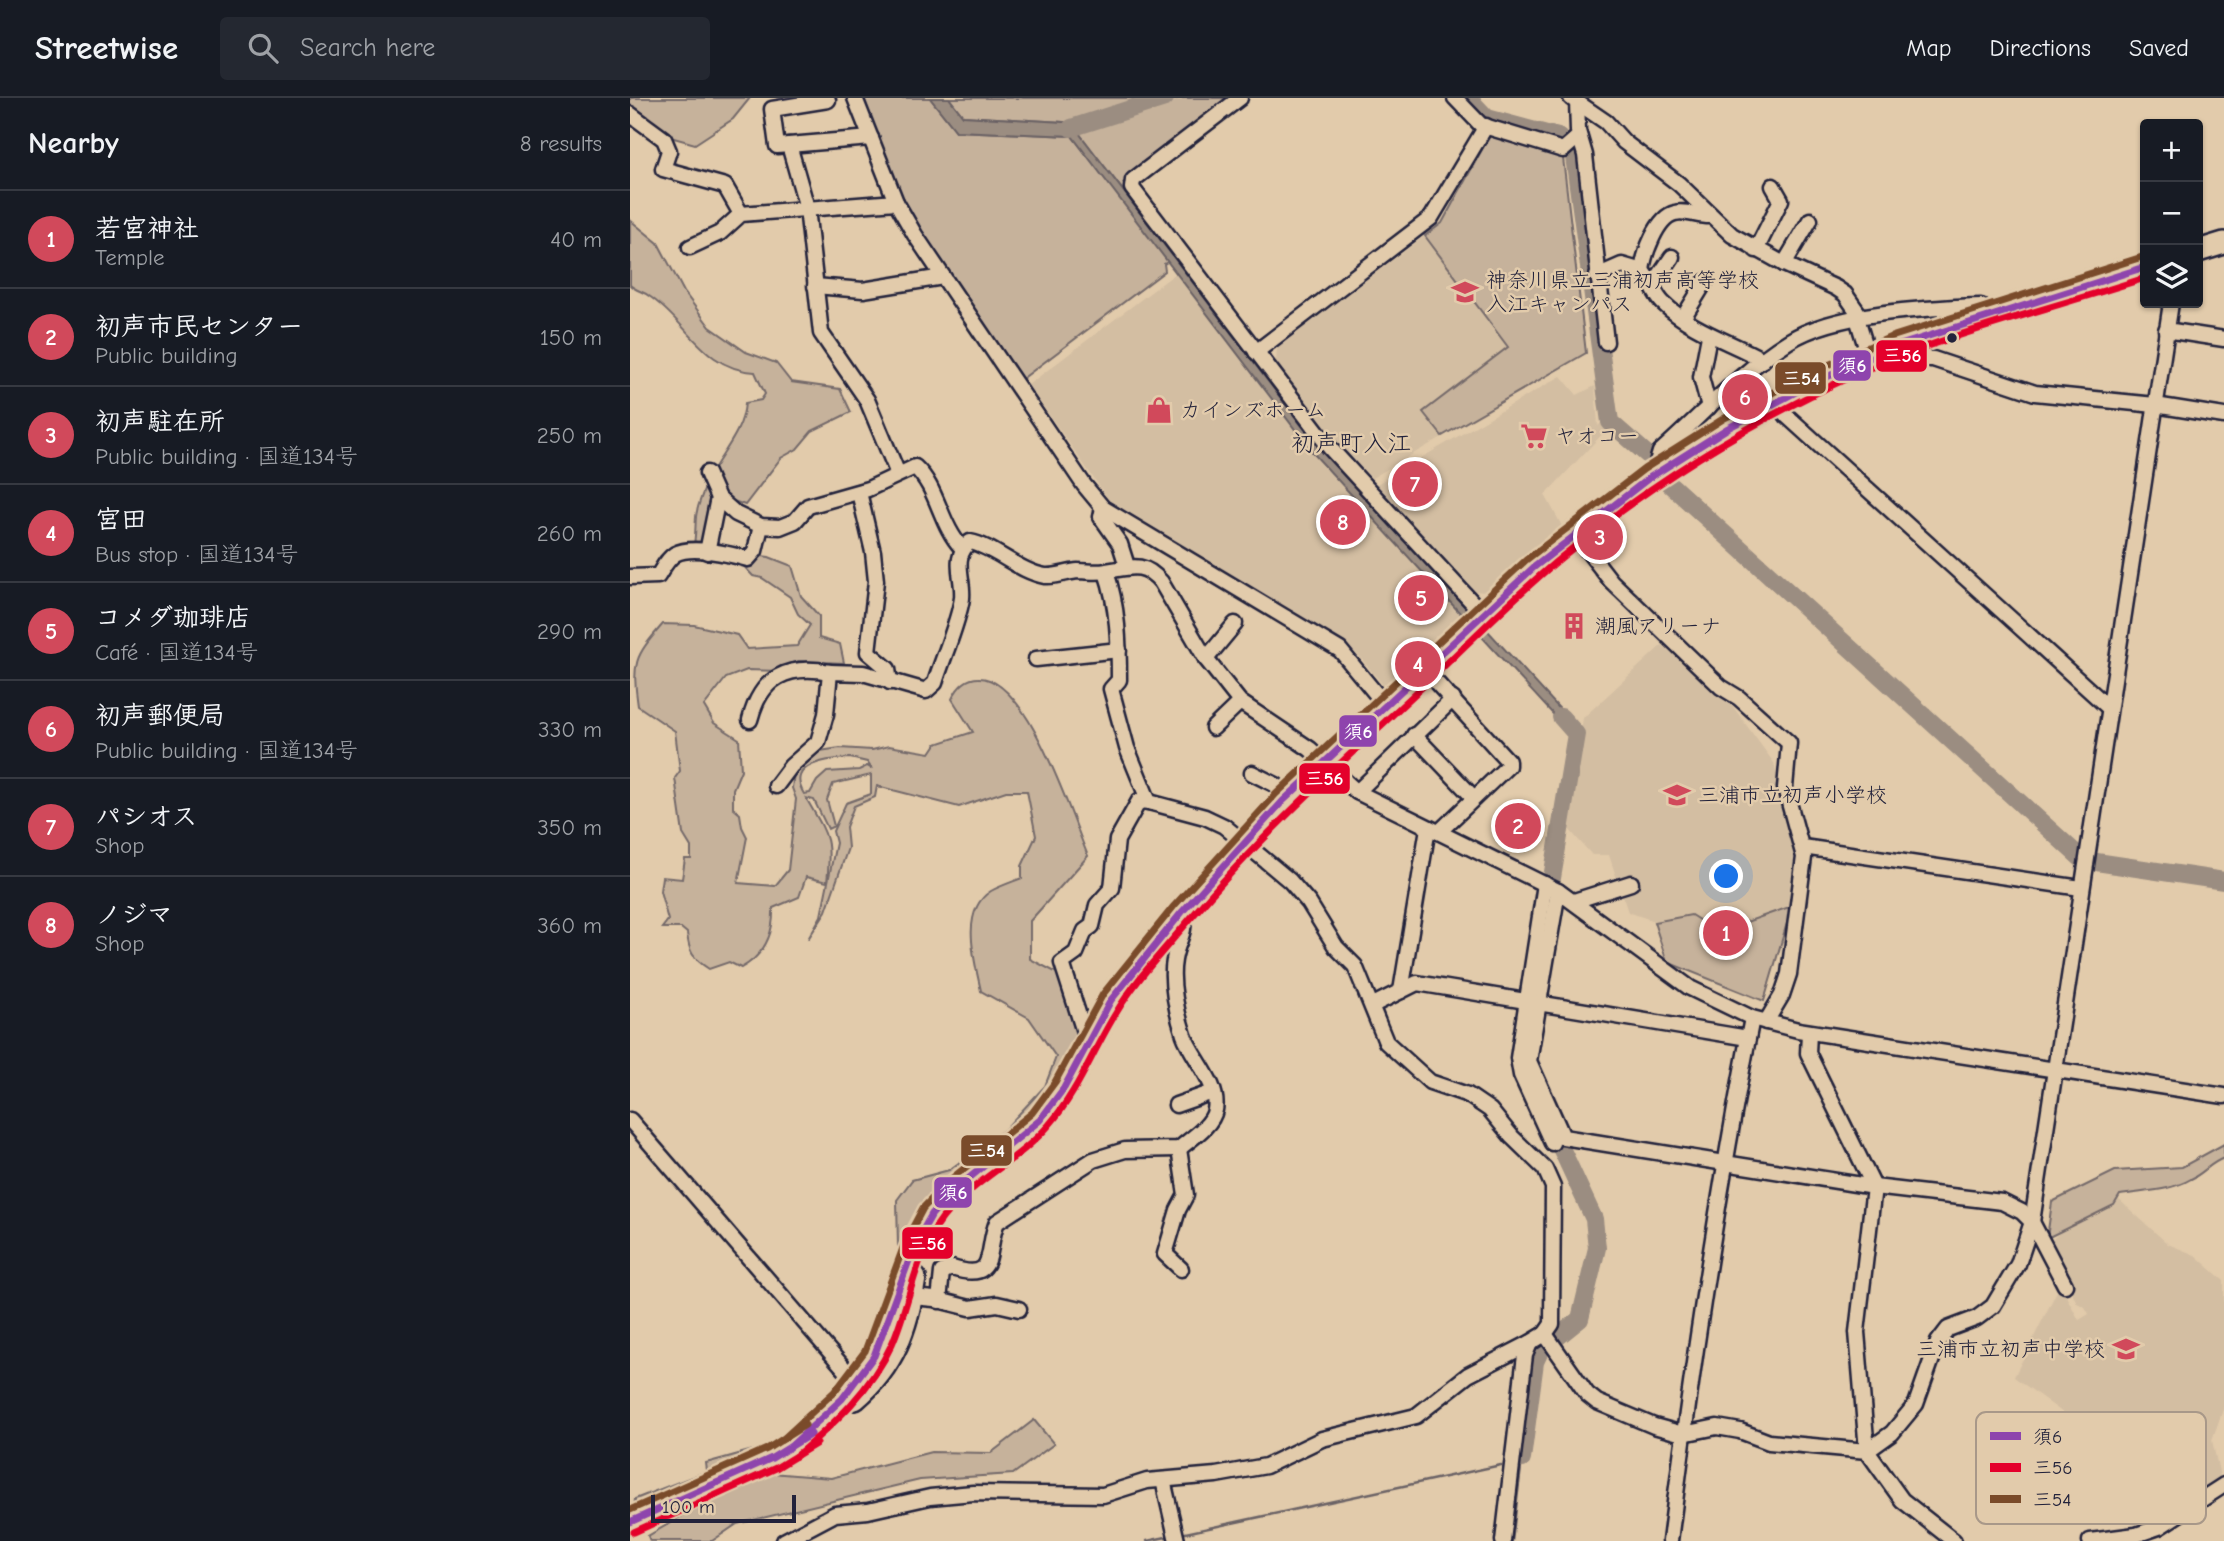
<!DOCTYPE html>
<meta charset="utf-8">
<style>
body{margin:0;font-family:"Comic Neue","Klee One",sans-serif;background:#242831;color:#f1f3f6}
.controls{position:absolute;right:21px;top:21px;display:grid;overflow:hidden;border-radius:7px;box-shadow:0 2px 5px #0004}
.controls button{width:63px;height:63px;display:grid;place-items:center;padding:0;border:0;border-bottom:2px solid #363941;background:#171b24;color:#f1f3f6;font:35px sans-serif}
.scale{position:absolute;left:21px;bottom:18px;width:145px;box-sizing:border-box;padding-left:7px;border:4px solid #22223b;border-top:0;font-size:19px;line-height:24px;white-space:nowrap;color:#22223b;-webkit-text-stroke:5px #e2cbab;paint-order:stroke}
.you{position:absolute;left:1097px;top:779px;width:24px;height:24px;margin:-18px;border:5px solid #fff;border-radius:50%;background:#1a73e8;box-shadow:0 0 0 10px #1a73e833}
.badge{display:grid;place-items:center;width:46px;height:46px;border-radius:50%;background:#d1495b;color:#fff;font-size:23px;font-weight:700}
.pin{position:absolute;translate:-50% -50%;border:4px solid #fff;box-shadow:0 2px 7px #0006}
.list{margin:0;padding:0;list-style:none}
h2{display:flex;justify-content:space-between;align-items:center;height:91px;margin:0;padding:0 28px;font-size:30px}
h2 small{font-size:23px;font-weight:400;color:#9ea1a6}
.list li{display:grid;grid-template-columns:46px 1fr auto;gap:21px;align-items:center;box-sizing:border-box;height:98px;padding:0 28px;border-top:2px solid #363941}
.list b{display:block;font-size:26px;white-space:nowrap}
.list p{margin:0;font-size:23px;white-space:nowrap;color:#9ea1a6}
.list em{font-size:23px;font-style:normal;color:#9ea1a6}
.icon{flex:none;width:38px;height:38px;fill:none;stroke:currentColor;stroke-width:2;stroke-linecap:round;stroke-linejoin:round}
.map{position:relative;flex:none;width:1594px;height:1443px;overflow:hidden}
header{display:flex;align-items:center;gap:42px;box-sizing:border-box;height:98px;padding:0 35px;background:#171b24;border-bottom:2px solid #363941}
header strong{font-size:33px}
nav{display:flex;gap:38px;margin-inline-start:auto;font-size:24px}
.search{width:490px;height:63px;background:#242831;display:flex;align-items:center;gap:18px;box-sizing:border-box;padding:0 24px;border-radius:7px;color:#9ea1a6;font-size:26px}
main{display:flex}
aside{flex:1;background:#171b24}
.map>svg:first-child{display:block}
.built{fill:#d3bea2}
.green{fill:#c6b29b;stroke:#746a6b;stroke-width:2;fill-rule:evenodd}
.water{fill:#9b8d81;stroke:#6b6265;stroke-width:2}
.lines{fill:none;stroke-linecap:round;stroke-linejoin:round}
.stream{stroke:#6b6265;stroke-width:2.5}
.river{stroke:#9b8d81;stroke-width:18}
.minor-casing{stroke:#22223b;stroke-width:19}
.highway-casing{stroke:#22223b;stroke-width:26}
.minor{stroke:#e2cbab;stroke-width:14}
.highway{stroke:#e2cbab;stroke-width:21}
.bus-1-casing{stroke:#e2cbab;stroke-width:12}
.bus-2-casing{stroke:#e2cbab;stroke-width:12}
.bus-3-casing{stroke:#e2cbab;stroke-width:12}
.bus-1{stroke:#8e44ad;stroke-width:7}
.bus-2{stroke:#e4002b;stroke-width:7}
.bus-3{stroke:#7a4b2a;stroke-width:7}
.bus-dot{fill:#22223b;stroke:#e2cbab;stroke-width:2.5}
.labels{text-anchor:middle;stroke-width:5;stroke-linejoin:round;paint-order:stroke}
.poi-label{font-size:21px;fill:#22223b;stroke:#e2cbab;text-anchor:start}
.quarter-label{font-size:24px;fill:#22223b;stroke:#e2cbab}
.key{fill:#e2cbab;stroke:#a89889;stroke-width:2}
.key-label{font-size:19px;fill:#22223b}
.line-badge{stroke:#e2cbab;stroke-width:2.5}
.badge-label{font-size:19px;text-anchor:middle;font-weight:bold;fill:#fff}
</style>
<header>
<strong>Streetwise</strong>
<div class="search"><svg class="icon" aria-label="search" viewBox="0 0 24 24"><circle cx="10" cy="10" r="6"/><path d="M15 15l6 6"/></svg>Search here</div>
<nav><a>Map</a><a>Directions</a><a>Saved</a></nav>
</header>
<main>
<aside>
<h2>Nearby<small>8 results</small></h2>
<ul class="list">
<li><span class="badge">1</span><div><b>若宮神社</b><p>Temple</p></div><em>40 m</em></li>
<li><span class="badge">2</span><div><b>初声市民センター</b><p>Public building</p></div><em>150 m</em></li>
<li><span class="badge">3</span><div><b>初声駐在所</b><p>Public building · 国道134号</p></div><em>250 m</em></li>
<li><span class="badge">4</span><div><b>宮田</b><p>Bus stop · 国道134号</p></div><em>260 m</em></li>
<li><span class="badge">5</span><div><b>コメダ珈琲店</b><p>Café · 国道134号</p></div><em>290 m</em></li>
<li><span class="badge">6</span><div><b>初声郵便局</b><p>Public building · 国道134号</p></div><em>330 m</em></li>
<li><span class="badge">7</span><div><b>パシオス</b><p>Shop</p></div><em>350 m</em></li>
<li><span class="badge">8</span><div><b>ノジマ</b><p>Shop</p></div><em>360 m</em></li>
</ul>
</aside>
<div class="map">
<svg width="1594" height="1443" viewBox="0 0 1594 1443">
<rect width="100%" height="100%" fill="#e2cbab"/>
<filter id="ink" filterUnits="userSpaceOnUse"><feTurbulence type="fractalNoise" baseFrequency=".0143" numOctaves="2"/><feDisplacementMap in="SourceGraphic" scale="14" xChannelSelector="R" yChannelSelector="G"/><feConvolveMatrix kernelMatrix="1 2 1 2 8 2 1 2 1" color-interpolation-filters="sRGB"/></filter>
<g filter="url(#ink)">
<!-- built -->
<g class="built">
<polygon points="861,35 933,60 956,255 742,380 706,344 646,264 647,249 812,125"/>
<polygon points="546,175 683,357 832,518 759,588 753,587 729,558 711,542 479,402 398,287"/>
<polygon points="931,278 947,297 965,288 968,328 972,324 978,330 915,397 933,430 854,494 845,493 745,387"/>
<polygon points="1032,547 1074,579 1101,606 1144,665 1165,756 1162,808 1088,834 1061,817 1024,823 998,814 979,757 962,757 937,729 953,620"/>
<polygon points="1486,1099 1538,1146 1565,1157 1594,1183 1594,1309 1582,1342 1591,1383 1554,1404 1384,1279 1430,1187 1449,1222 1459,1216 1455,1209 1447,1205 1419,1145 1439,1125"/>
</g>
<!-- green -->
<g class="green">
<polygon points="0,0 120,0 103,21 65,46 19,33 0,19"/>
<polygon points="230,0 300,0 326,33 442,38 539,163 534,166 535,173 392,281 274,107"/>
<polygon points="319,0 525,0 450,25 333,18"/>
<polygon points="548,0 602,0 493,85 636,273 633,275 449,35 449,32"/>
<polygon points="861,35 928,53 933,60 956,255 812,338 793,314 878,249 795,138 812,125"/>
<path d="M0,122L28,145L54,194L80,229L116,254L146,265L161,284L210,291L221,314L182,333L167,351L151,360L115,407L95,400L74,451H63C66,439 65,430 66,419C67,407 74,393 78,382C90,356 113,335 115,305L131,302L135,296L125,274C73,271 58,224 19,198C13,193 6,193 0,187Z"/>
<path d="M109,455L139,459L162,468L171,498L189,518V540L210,546L214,565L168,563L151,573L117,572L96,580L74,608L84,625L109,641L111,672L103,691V710L110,716L112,729L117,739L108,785L145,788L158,772L166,701L162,690L164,675L173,661L190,653L210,650L242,652L259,648L300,655L306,646L343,634L322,601C327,590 335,580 349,580C398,580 441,718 458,758L400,823V861L433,878L444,929L452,935L436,974L403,1015L319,1081L292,1112L274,1152L268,1149L267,1102L282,1082L319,1072L375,1031L415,988L426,959L399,920L351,893C345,864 329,813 361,793C370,788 382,784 392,780V768L406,738L397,693H376L329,709L247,688L245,699L224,708L216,729L218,750L196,813L178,841L191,818L206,745L203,733L216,705L241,696V677L203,686L197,702L204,728L198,731L184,702L176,700C197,737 202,739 197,784L176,779L169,799L143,810C144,836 134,857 111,870L99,864L79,871C62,860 59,854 57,835L51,830H32L38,822L30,793L32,779L52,781L55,761H61V749L53,736L45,680L50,673L45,633L8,608C2,565 4,559 33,526L64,527L107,537L117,551L167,548L180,527L168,516L160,499L132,480L123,478L107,461ZM220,660L237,664L242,671L237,668L229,672L197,674L187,683L180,695L174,696C155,665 199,661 220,660Z"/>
<polygon points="1162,808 1134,903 1037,864 1024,824 1061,817 1088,834"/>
<path d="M1594,1046V1060C1580,1065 1574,1075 1561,1081C1541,1093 1513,1093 1490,1097L1484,1107L1417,1140L1422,1104L1485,1073L1552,1069Z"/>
<polygon points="404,1322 424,1346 383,1376 290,1382 107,1426 82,1443 20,1443 18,1438 93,1394 141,1375 201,1380 301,1354 361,1355"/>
<polygon points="123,1352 125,1356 4,1409 5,1401 77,1373 76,1365"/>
</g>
<!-- water -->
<polygon class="water" points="300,0 319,0 333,18 450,25 449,35 685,345 939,621 947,635 944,639 683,355 442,38 326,33"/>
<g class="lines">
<!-- stream -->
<g class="stream">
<polyline points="551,1436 871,1367"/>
<polyline points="517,1443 541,1438"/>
<polyline points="882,1443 892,1361 889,1362"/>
</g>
<!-- river -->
<g class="river">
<polyline points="838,0 857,20 928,39 943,51 980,324 1019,358"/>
<polyline points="441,30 535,0"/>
<polyline points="1034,381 1453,762 1594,783"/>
<polyline points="918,804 946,636 931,619"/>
<polyline points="919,1024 964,1121 967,1150 950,1221 925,1241"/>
<polyline points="892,1361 905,1264 911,1251"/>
</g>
<defs>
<g id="minor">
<polyline points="225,0 266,104 285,137 454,387 473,410 710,552 756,608"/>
<polyline points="610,0 503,82 502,90 700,350 853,516"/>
<polyline points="825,0 851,27 933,52 949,38"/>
<polyline points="941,0 976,24 994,44 1049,86 1102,137 1154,166 1206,190 1215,196 1231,219"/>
<polyline points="198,2 142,11 147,48 241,40"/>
<polyline points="947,2 948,33 955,57 976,244"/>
<polyline points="0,16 34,41 39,53 33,71 95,88 111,116"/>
<polyline points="159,47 177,110 191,235 237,302 268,376"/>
<polyline points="60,149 90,135 111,116 266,104"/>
<polyline points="1126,152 1151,102 1143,88"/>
<polyline points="1154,166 1180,122"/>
<path d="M1012,173C1014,156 1027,119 1045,115C1054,112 1068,118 1079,118"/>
<path d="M967,178L992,167L1012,173C1021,182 1024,196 1033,205C1062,233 1099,243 1133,262"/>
<polyline points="1021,185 1027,181 1042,159"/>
<polyline points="185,188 233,192 313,179"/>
<polyline points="1053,220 1075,184"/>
<polyline points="1227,220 1239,259"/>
<polyline points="1536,232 1594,241"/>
<polyline points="1264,249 1270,261 1303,261 1405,295 1525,307 1594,318"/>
<polyline points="626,254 801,120 856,28"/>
<polyline points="1148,306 1157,318 1479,610"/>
<polyline points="1079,309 1071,279 1079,238"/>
<path d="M1030,373L1027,364L1030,354C1072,317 1111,273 1159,243C1205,214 1297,210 1351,208L1360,217"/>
<path d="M77,375L88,400L106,416L131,428L150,429L165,423L178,408L238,391L285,369C308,390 310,427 332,450"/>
<polyline points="229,394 243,454 246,483 238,554 258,571 260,584"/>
<polyline points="473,410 471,419 490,446 497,468"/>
<polyline points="944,435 981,483 1091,589 1109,600 1159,645 1155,690 1174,759 1159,876 1152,897 1136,924"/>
<polyline points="77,454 88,400"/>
<path d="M0,479L28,478C33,470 37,461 45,456C61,447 100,456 118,461L125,453L131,428"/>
<polyline points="406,561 489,552"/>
<polyline points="576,561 605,526"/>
<polyline points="795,572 878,663 878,668 809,734"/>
<path d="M120,622C131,579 157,566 200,574"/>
<polyline points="583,630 610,604"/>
<polyline points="784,637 844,700"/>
<polyline points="622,675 646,687 658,700"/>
<path d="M146,688L161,668L188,644L196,616L200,574L233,575L296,593L305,585C312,562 329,523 332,500C334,479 321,460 340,444C364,448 389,474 415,478C425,479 438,474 448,473C457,473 467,475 476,473C499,470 513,462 531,484L576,561L610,604L680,651L727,694L928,793L1060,890L1122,920L1168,932L1594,998"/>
<polyline points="727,694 823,601"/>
<polyline points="1173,749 1451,790"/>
<polyline points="915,786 888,960 891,977 922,1045"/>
<polyline points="928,793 899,963 933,1039 1244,1089 1372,1104 1392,1114 1402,1124 1435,1187"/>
<polyline points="944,803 1001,785"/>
<polyline points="771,893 787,885 1118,940"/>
<polyline points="743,907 771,893 798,730"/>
<polyline points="1179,935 1178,955 1244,1089 1227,1234 1237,1353 1272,1402 1324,1443"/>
<polyline points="460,941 455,937 432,865 446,855 455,833 462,828 467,807 482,790 487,742 509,703 519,704"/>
<polyline points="546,1007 583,994"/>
<polyline points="0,1022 226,1284"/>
<polyline points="549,1051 556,1097 548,1112 535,1156 551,1171"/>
<polyline points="282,1199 304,1201 340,1210 367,1206 389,1211"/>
<path d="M309,1203L312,1174L322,1170C369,1185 355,1152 367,1124L463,1062L495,1052L549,1051C560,1041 582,1028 585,1012C590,986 562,960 554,937C547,916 540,884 544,862C547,842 556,838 553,815"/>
<polyline points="915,1236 957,1296 967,1304 1024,1328 1053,1336 1087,1329 1110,1333 1139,1344 1237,1353 1262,1335 1286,1306 1308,1244 1318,1231 1347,1220 1363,1208 1388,1166 1402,1124 1541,205"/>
<polyline points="533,1382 547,1443"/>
<path d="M154,1443L205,1416L238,1413L300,1399L343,1395L473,1397L517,1383L586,1377L636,1368L692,1341L786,1318L838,1277L900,1245L915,1236L922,1226L923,1089L915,1071L882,1039L860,1012L838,997L800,984L756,944L725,868L706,849L679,805L660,783L594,728L575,719L519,704L497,650L481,591L489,582C489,545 488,508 476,474"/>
<polyline points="873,1443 895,1257 900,1245"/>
<path d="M1040,1443C1062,1268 1088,1093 1122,920"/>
<polyline points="1460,1443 1506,1437 1529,1429 1594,1387"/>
</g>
<g id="highway">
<polyline points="1568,153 1594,145"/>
<path d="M225,1301C264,1268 277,1230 285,1180"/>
<path d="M159,1350C195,1320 233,1286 252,1242C270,1201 275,1153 302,1116C331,1077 378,1058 410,1022C446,982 460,927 493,886C532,838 571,790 613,745C665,688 724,637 781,585C835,534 887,480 946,434C1039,360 1153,293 1264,249L1515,169"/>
<polyline points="0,1424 124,1368 169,1344"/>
</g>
</defs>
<!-- minor casing -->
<use href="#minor" class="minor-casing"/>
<!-- highway casing -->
<use href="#highway" class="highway-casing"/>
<!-- minor -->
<use href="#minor" class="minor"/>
<!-- highway -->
<use href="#highway" class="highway"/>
<defs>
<g id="bus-1">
<polyline points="159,1350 212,1301 244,1258 285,1146 302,1116 327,1090 410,1022 434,990 481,902 552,814 653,703 903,470 1019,380 1098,330 1181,286 1264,249 1515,169"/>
<polyline points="0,1424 142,1360 181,1336"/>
</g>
<g id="bus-2">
<path d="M166,1358C204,1326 241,1292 262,1246C282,1201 285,1148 320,1111C350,1079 391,1060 419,1027C448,994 463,952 486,915C506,881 535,851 560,821C631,737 711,665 790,591C838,546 883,499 933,458C1021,385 1120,324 1224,277C1317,236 1419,211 1515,180"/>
<polyline points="4,1434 146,1370 187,1345"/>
</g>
<g id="bus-3">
<polyline points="152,1342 204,1294 235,1253 276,1142 293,1110 320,1082 402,1015 425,984 473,896 544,808 646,696 896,462 1014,371 1093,321 1176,277 1261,239 1512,159"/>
<polyline points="0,1412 137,1351 175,1327"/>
</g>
</defs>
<!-- bus-1 casing -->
<use href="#bus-1" class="bus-1-casing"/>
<!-- bus-2 casing -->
<use href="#bus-2" class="bus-2-casing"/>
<!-- bus-3 casing -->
<use href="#bus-3" class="bus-3-casing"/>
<!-- bus-1 -->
<use href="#bus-1" class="bus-1"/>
<!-- bus-2 -->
<use href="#bus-2" class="bus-2"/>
<!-- bus-3 -->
<use href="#bus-3" class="bus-3"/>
</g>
</g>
<!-- icons -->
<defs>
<symbol id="school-bare" viewBox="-9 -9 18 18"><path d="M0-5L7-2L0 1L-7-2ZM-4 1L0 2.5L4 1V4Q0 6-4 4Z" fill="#d1495b" stroke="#e2cbab" stroke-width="2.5" paint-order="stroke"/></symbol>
<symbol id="shop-bare" viewBox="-9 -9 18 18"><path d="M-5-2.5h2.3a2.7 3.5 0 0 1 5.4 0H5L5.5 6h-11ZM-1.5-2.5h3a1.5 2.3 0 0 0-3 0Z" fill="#d1495b" stroke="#e2cbab" stroke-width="2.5" paint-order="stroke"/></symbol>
<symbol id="supermarket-bare" viewBox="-9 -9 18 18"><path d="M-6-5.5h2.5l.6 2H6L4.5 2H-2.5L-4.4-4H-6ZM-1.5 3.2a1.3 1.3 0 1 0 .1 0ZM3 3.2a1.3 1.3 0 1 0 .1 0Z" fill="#d1495b" stroke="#e2cbab" stroke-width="2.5" paint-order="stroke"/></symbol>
<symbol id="building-bare" viewBox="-9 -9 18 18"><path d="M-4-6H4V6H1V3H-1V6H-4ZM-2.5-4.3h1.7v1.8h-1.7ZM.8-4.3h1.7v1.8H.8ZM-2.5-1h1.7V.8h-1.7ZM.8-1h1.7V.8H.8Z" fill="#d1495b" stroke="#e2cbab" stroke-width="2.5" paint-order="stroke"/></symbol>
</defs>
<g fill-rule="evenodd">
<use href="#school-bare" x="816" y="175" width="38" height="38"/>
<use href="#shop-bare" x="510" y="293" width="38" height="38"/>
<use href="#supermarket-bare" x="885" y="319" width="38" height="38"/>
<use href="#building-bare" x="925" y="509" width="38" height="38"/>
<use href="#school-bare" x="1028" y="678" width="38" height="38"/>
<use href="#school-bare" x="1477" y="1232" width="38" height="38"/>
</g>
<!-- markers -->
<circle class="bus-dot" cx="1322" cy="240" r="6"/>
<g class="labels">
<!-- poi labels -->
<g class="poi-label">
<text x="856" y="189">神奈川県立三浦初声高等学校<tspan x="856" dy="24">入江キャンパス</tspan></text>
<text x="550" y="319">カインズホーム</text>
<text x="925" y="345">ヤオコー</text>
<text x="965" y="535">潮風アリーナ</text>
<text x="1068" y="704">三浦市立初声小学校</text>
<text x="1475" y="1258" text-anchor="end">三浦市立初声中学校</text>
</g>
<!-- quarter labels -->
<g class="quarter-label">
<text x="721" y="353">初声町入江</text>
</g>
</g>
<!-- legend -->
<rect x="1346" y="1314" width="230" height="112" rx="10" class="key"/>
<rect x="1360" y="1334" width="31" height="8" fill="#8e44ad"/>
<rect x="1360" y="1365" width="31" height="9" fill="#e4002b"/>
<rect x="1360" y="1397" width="31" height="8" fill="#7a4b2a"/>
<g class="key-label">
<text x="1403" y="1345">須6</text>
<text x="1403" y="1376">三56</text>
<text x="1403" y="1408">三54</text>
</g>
<g class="line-badge">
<rect x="1245" y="241" width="53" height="34" rx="7" fill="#e4002b"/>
<rect x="1202" y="251" width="40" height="33" rx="7" fill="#8e44ad"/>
<rect x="1144" y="263" width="53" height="34" rx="7" fill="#7a4b2a"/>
<rect x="708" y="616" width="40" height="34" rx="7" fill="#8e44ad"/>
<rect x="668" y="664" width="53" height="33" rx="7" fill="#e4002b"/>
<rect x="330" y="1036" width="53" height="33" rx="7" fill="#7a4b2a"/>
<rect x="303" y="1078" width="40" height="33" rx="7" fill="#8e44ad"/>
<rect x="271" y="1128" width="53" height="34" rx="7" fill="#e4002b"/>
</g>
<g class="badge-label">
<text x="1272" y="264">三56</text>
<text x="1222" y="274">須6</text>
<text x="1171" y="287">三54</text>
<text x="728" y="640">須6</text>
<text x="694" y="687">三56</text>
<text x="356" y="1059">三54</text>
<text x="323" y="1101">須6</text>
<text x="297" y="1152">三56</text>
</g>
</svg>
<div class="controls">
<button>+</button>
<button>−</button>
<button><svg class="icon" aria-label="layers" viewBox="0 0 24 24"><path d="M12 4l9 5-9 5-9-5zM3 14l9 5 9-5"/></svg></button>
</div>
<div class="scale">100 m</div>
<div class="you"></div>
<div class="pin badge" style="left:1096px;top:835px">1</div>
<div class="pin badge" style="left:888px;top:728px">2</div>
<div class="pin badge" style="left:970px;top:439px">3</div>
<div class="pin badge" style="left:788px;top:566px">4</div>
<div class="pin badge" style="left:791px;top:500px">5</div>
<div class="pin badge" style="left:1115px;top:299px">6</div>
<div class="pin badge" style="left:785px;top:386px">7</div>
<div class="pin badge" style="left:713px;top:424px">8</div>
</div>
</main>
